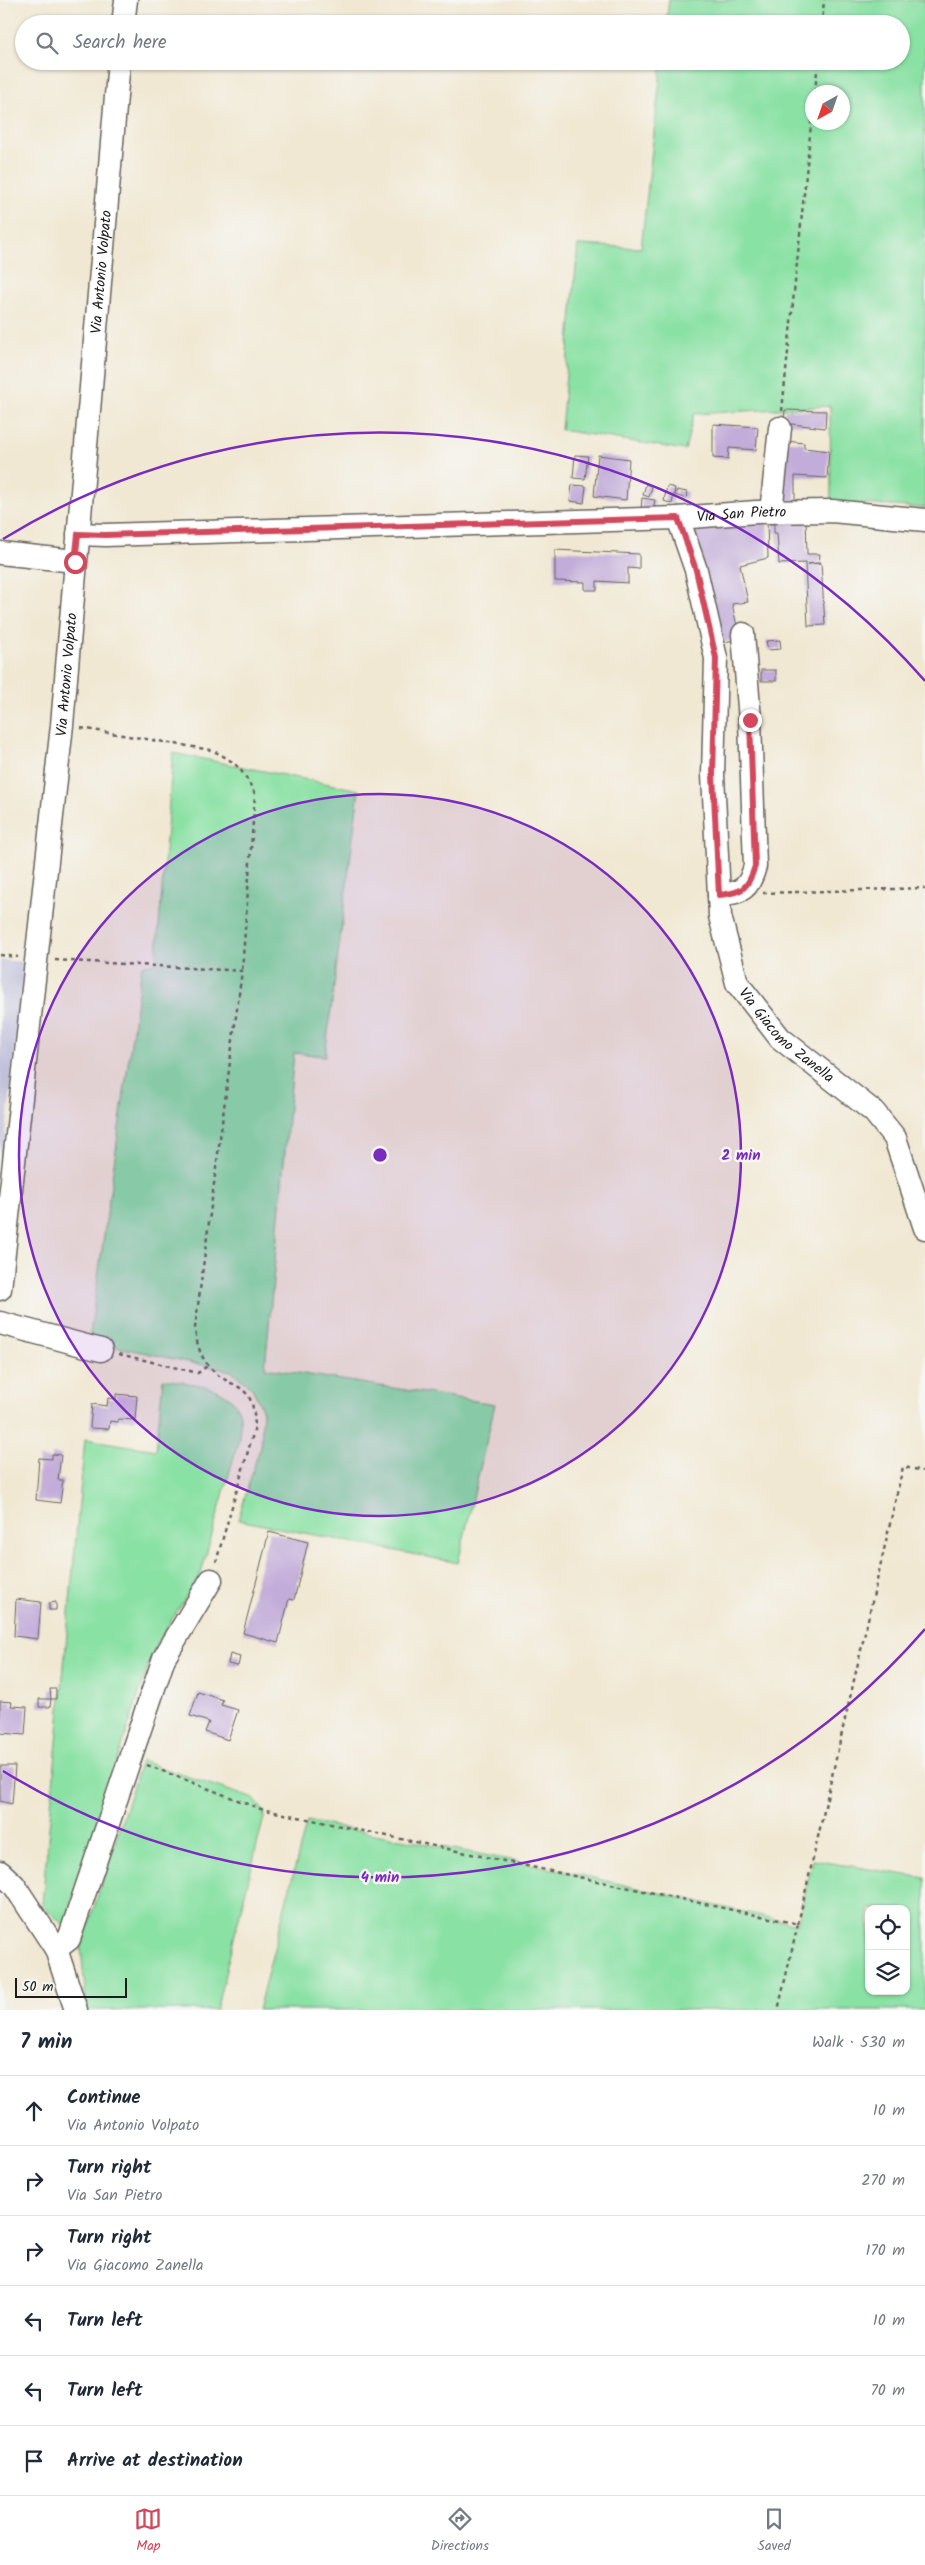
<!DOCTYPE html>
<meta charset="utf-8">
<style>
body{margin:0;font-family:Kalam,sans-serif;background:#f2f2f3;color:#1f2937}
.controls{position:absolute;right:15px;bottom:15px;display:grid;overflow:hidden;border-radius:10px;box-shadow:0 1px 4px #0004}
.controls button{width:45px;height:45px;display:grid;place-items:center;padding:0;border:0;border-bottom:1px solid #e0e1e3;background:#fff;color:#1f2937;font:25px sans-serif}
.compass{position:absolute;left:805px;top:85px;width:45px;height:45px;border-radius:50%;background:#fff;box-shadow:0 1px 4px #0004;rotate:220deg}
.scale{position:absolute;left:15px;bottom:12px;width:112px;box-sizing:border-box;padding-left:5px;border:2px solid #1c1c1c;border-top:0;font-size:14px;line-height:18px;white-space:nowrap;color:#1c1c1c;-webkit-text-stroke:4px #f6f6f2;paint-order:stroke}
.stop{position:absolute;width:15px;height:15px;margin:-11px;border:4px solid #d1495b;border-radius:50%;background:#fff}
.stop.end{background:#d1495b;border-color:#fff;box-shadow:0 1px 5px #0008}
.list{margin:0;padding:0;list-style:none}
h2{display:flex;justify-content:space-between;align-items:center;height:65px;margin:0;padding:0 20px;font-size:21px}
h2 small{font-size:16px;font-weight:400;color:#747a83}
.list li{display:grid;grid-template-columns:32px 1fr auto;gap:15px;align-items:center;box-sizing:border-box;height:70px;padding:0 20px;border-top:1px solid #e0e1e3}
.list b{display:block;font-size:19px;white-space:nowrap}
.list p{margin:0;font-size:16px;white-space:nowrap;color:#747a83}
.list em{font-size:16px;font-style:normal;color:#747a83}
.icon{flex:none;width:28px;height:28px;fill:none;stroke:currentColor;stroke-width:2;stroke-linecap:round;stroke-linejoin:round}
.map{position:relative;flex:none;width:925px;height:2010px;overflow:hidden}
.search{position:absolute;background:#fff;box-shadow:0 1px 4px #0004;left:15px;right:15px;top:15px;height:55px;display:flex;align-items:center;gap:12px;box-sizing:border-box;padding:0 18px;border-radius:28px;color:#747a83;font-size:19px}
.sheet{height:485px;background:#fff}
nav{display:flex;justify-content:space-around;align-items:center;box-sizing:border-box;height:70px;border-top:1px solid #e0e1e3;background:#fff;font-size:14px;color:#747a83}
nav a{display:grid;justify-items:center;gap:2px}
nav .on{color:#d1495b}
.map>svg:first-child{display:block}
.industrial{fill:#c2c1dc}
.green{fill:#8ae1a4;stroke:#537e60;fill-rule:evenodd}
.building{fill:#c2acd9}
.lines{fill:none;stroke-linecap:round;stroke-linejoin:round}
.minor-casing{stroke:#67635c;stroke-width:25}
.path{stroke:#67635c;stroke-width:2.5;stroke-dasharray:4 4;stroke-linecap:butt}
.minor{stroke:#fff;stroke-width:22}
.route{stroke:#d1495b;stroke-width:6}
.ring{fill:none;stroke:#7b2cbf;stroke-width:2.5}
.labels{text-anchor:middle;stroke-width:5;stroke-linejoin:round;paint-order:stroke}
.street-label{font-size:15px;fill:#1c1c1c;stroke:#f6f6f2}
.centre{fill:#7b2cbf;stroke:#f6f6f2;stroke-width:2.5}
.ring-label{font-size:15px;text-anchor:middle;font-weight:bold;fill:#7b2cbf;stroke:#f6f6f2;stroke-width:5;stroke-linejoin:round;paint-order:stroke}
</style>
<div class="map">
<svg width="925" height="2010" viewBox="0 0 925 2010">
<rect width="100%" height="100%" fill="#f6f6f2"/>
<filter id="ink" filterUnits="userSpaceOnUse"><feTurbulence type="fractalNoise" baseFrequency=".02" numOctaves="2"/><feDisplacementMap in="SourceGraphic" scale="10" xChannelSelector="R" yChannelSelector="G"/><feConvolveMatrix kernelMatrix="1 2 1 2 8 2 1 2 1" color-interpolation-filters="sRGB"/></filter>
<filter id="wash" filterUnits="userSpaceOnUse"><feTurbulence type="fractalNoise" baseFrequency=".0096" numOctaves="4" result="noise"/><feDisplacementMap in="SourceGraphic" scale="20" xChannelSelector="R" yChannelSelector="G"/><feGaussianBlur stdDeviation="1.12" result="paint"/><feColorMatrix in="noise" values="0 0 0 0 0 0 0 0 0 0 0 0 0 0 0 0 0 1.4 0 .05"/><feComposite in="paint" operator="in"/></filter>
<g filter="url(#wash)">
<rect width="100%" height="100%" fill="#f1e8d3"/>
<!-- industrial -->
<polygon class="industrial" points="0,960 24,962 0,1190"/>
<!-- green -->
<g class="green">
<path d="M669,0H925V508L831,502L830,406L694,414L685,450L561,430L578,245L641,248L662,61H901V24H666ZM812,92H842V122H812Z"/>
<polygon points="173,753 359,790 325,1056 294,1053 265,1368 495,1404 458,1563 238,1520 261,1443 263,1411 252,1388 231,1371 89,1341 142,965 156,963"/>
<path d="M163,1379C188,1384 233,1384 240,1415C241,1422 239,1432 239,1439L201,1573L157,1643L146,1672L64,1926L42,1904L85,1439L156,1450Z"/>
<polygon points="141,1761 254,1799 265,1813 216,2010 87,2010 81,1948"/>
<path d="M307,1821L531,1864L797,1924L813,1860L925,1878V2010H258ZM869,1909H906V1991H869Z"/>
</g>
<g id="blocks">
<!-- building -->
<g class="building">
<polygon points="785,410 826,411 825,428 784,423"/>
<polygon points="713,424 758,427 756,450 729,448 728,459 713,458"/>
<polygon points="786,441 804,443 804,448 829,451 827,478 795,476 795,501 779,501"/>
<polygon points="575,455 588,456 585,479 573,478"/>
<polygon points="598,455 629,459 626,500 594,496"/>
<polygon points="646,484 652,487 649,497 643,495"/>
<polygon points="572,485 586,486 584,503 570,501"/>
<polygon points="667,486 675,488 672,504 664,501"/>
<polygon points="677,490 687,492 686,499 675,495"/>
<polygon points="642,498 655,500 653,510 641,509"/>
<polygon points="806,516 807,554 820,554 819,563 807,564 821,563 825,625 808,626 805,563 779,564 777,533 774,533 774,518"/>
<polygon points="767,517 768,558 740,565 748,602 732,604 740,639 719,643 693,527"/>
<polygon points="555,550 639,554 639,569 628,568 628,583 597,581 597,590 585,590 585,582 555,581"/>
<polygon points="780,640 781,649 768,650 766,641"/>
<rect x="761" y="670" width="15" height="11"/>
<polygon points="116,1394 137,1396 135,1420 118,1419 118,1422 110,1421 109,1429 90,1428 92,1404 107,1406 108,1398 116,1399"/>
<polygon points="52,1454 61,1455 58,1480 63,1480 60,1503 36,1500 39,1458 52,1459"/>
<polygon points="269,1532 308,1542 294,1600 289,1599 278,1643 243,1633"/>
<polygon points="16,1599 41,1602 38,1639 14,1636"/>
<polygon points="56,1602 56,1610 49,1610 49,1603"/>
<polygon points="230,1654 240,1657 238,1666 228,1664"/>
<polygon points="50,1689 56,1689 56,1699 51,1699"/>
<polygon points="198,1692 223,1700 221,1705 238,1710 228,1740 205,1732 209,1722 190,1716"/>
<polygon points="39,1699 51,1699 50,1707 39,1707"/>
<polygon points="0,1701 12,1702 11,1706 27,1707 25,1735 0,1733"/>
<polygon points="0,1766 15,1766 12,1804 0,1801"/>
</g>
</g>
</g>
<g filter="url(#ink)">
<use href="#blocks" fill-opacity="0" stroke="#67635c" stroke-width="1"/>
<g class="lines">
<defs>
<g id="minor">
<polyline points="123,24 126,0"/>
<polyline points="771,512 780,428"/>
<path id="s1" d="M678,518L696,570L716,658L713,775L720,916L737,983L780,1038L874,1112L895,1138L925,1228"/>
<path id="s2" d="M78,534L105,535L678,518L756,512L832,511L925,520"/>
<polyline points="0,553 75,561"/>
<path d="M719,895C742,893 749,889 755,866L750,720L743,634"/>
<path id="s3" d="M0,1289L62,725L119,61"/>
<polyline points="0,1323 101,1350"/>
<polyline points="0,1872 14,1885 56,1949 76,2010"/>
<polyline points="56,1949 69,1939 164,1658 211,1580"/>
</g>
</defs>
<!-- minor casing -->
<use href="#minor" class="minor-casing"/>
<!-- path -->
<g class="path">
<polyline points="822,24 824,0"/>
<polyline points="815,92 818,61"/>
<polyline points="782,411 812,115"/>
<path d="M81,728L211,750C236,761 243,770 255,794L242,971"/>
<polyline points="763,893 925,888"/>
<polyline points="0,955 18,957"/>
<path d="M55,960L242,971L195,1328C197,1350 204,1367 224,1379C230,1383 239,1386 244,1391C254,1400 254,1414 255,1427L216,1562"/>
<polyline points="119,1354 198,1373 207,1366"/>
<polyline points="147,1765 261,1809 798,1924 778,2010"/>
<polyline points="798,1924 903,1467 925,1471"/>
</g>
<!-- minor -->
<use href="#minor" class="minor"/>
</g>
</g>
<g class="lines" filter="url(#ink)">
<!-- route -->
<path class="route" d="M75,562L78,534L105,535L678,518L696,570L716,658L713,775L719,895C742,893 748,889 755,866L750,720"/>
</g>
<!-- distance rings -->
<circle cx="380" cy="1155" r="361" fill="#7b2cbf" fill-opacity=".12"/>
<g class="ring">
<circle cx="380" cy="1155" r="361"/>
<path d="M925 1629A722 722 0 0 1 3 1771M3 539A722 722 0 0 1 925 681"/>
</g>
<g class="labels">
<!-- street labels -->
<g class="street-label">
<text dy="5" stroke="none"><textPath href="#s3" startOffset="1022">Via Antonio Volpato</textPath></text>
<text dy="5" stroke="none"><textPath href="#s2" startOffset="664">Via San Pietro</textPath></text>
<text dy="5" stroke="none"><textPath href="#s3" startOffset="618">Via Antonio Volpato</textPath></text>
<text dy="5" stroke="none"><textPath href="#s1" startOffset="545">Via Giacomo Zanella</textPath></text>
</g>
</g>
<circle cx="380" cy="1155" r="8" class="centre"/>
<g class="ring-label">
<text x="741" y="1160">2 min</text>
<text x="380" y="1882">4 min</text>
</g>
</svg>
<div class="controls">
<button><svg class="icon" aria-label="locate" viewBox="0 0 24 24"><circle cx="12" cy="12" r="6"/><path d="M12 2v4M12 18v4M2 12h4M18 12h4"/></svg></button>
<button><svg class="icon" aria-label="layers" viewBox="0 0 24 24"><path d="M12 4l9 5-9 5-9-5zM3 14l9 5 9-5"/></svg></button>
</div>
<svg class="compass" viewBox="-18 -18 36 36"><path d="M0-13l5 13h-10z" fill="#e53935"/><path d="M0 13l5-13h-10z" fill="#747a83"/></svg>
<div class="scale">50 m</div>
<div class="stop" style="left:75px;top:562px"></div>
<div class="stop end" style="left:750px;top:720px"></div>
<div class="search"><svg class="icon" aria-label="search" viewBox="0 0 24 24"><circle cx="10" cy="10" r="6"/><path d="M15 15l6 6"/></svg>Search here</div>
</div>
<section class="sheet">
<h2>7 min<small>Walk · 530 m</small></h2>
<ul class="list">
<li><svg class="icon" aria-label="ahead" viewBox="0 0 24 24"><path d="M12 20V5M6 11l6-6 6 6"/></svg><div><b>Continue</b><p>Via Antonio Volpato</p></div><em>10 m</em></li>
<li><svg class="icon" aria-label="right" viewBox="0 0 24 24"><path d="M7 20v-9h11M14 6l5 5-5 5"/></svg><div><b>Turn right</b><p>Via San Pietro</p></div><em>270 m</em></li>
<li><svg class="icon" aria-label="right" viewBox="0 0 24 24"><path d="M7 20v-9h11M14 6l5 5-5 5"/></svg><div><b>Turn right</b><p>Via Giacomo Zanella</p></div><em>170 m</em></li>
<li><svg class="icon" aria-label="left" viewBox="0 0 24 24"><path d="M17 20v-9H6M10 6l-5 5 5 5"/></svg><div><b>Turn left</b></div><em>10 m</em></li>
<li><svg class="icon" aria-label="left" viewBox="0 0 24 24"><path d="M17 20v-9H6M10 6l-5 5 5 5"/></svg><div><b>Turn left</b></div><em>70 m</em></li>
<li><svg class="icon" aria-label="arrive" viewBox="0 0 24 24"><path d="M6 21V4h12l-3 4 3 4H6"/></svg><div><b>Arrive at destination</b></div></li>
</ul>
</section>
<nav>
<a class="on"><svg class="icon" aria-label="map" viewBox="0 0 24 24"><path d="M3 6l6-2 6 2 6-2v14l-6 2-6-2-6 2zM9 4v14M15 6v14"/></svg>Map</a>
<a><svg class="icon" aria-label="directions" viewBox="0 0 24 24"><path d="M12 3l9 9-9 9-9-9zM9 14v-3h6M13 9l2 2-2 2"/></svg>Directions</a>
<a><svg class="icon" aria-label="saved" viewBox="0 0 24 24"><path d="M7 4h10v16l-5-4-5 4z"/></svg>Saved</a>
</nav>
